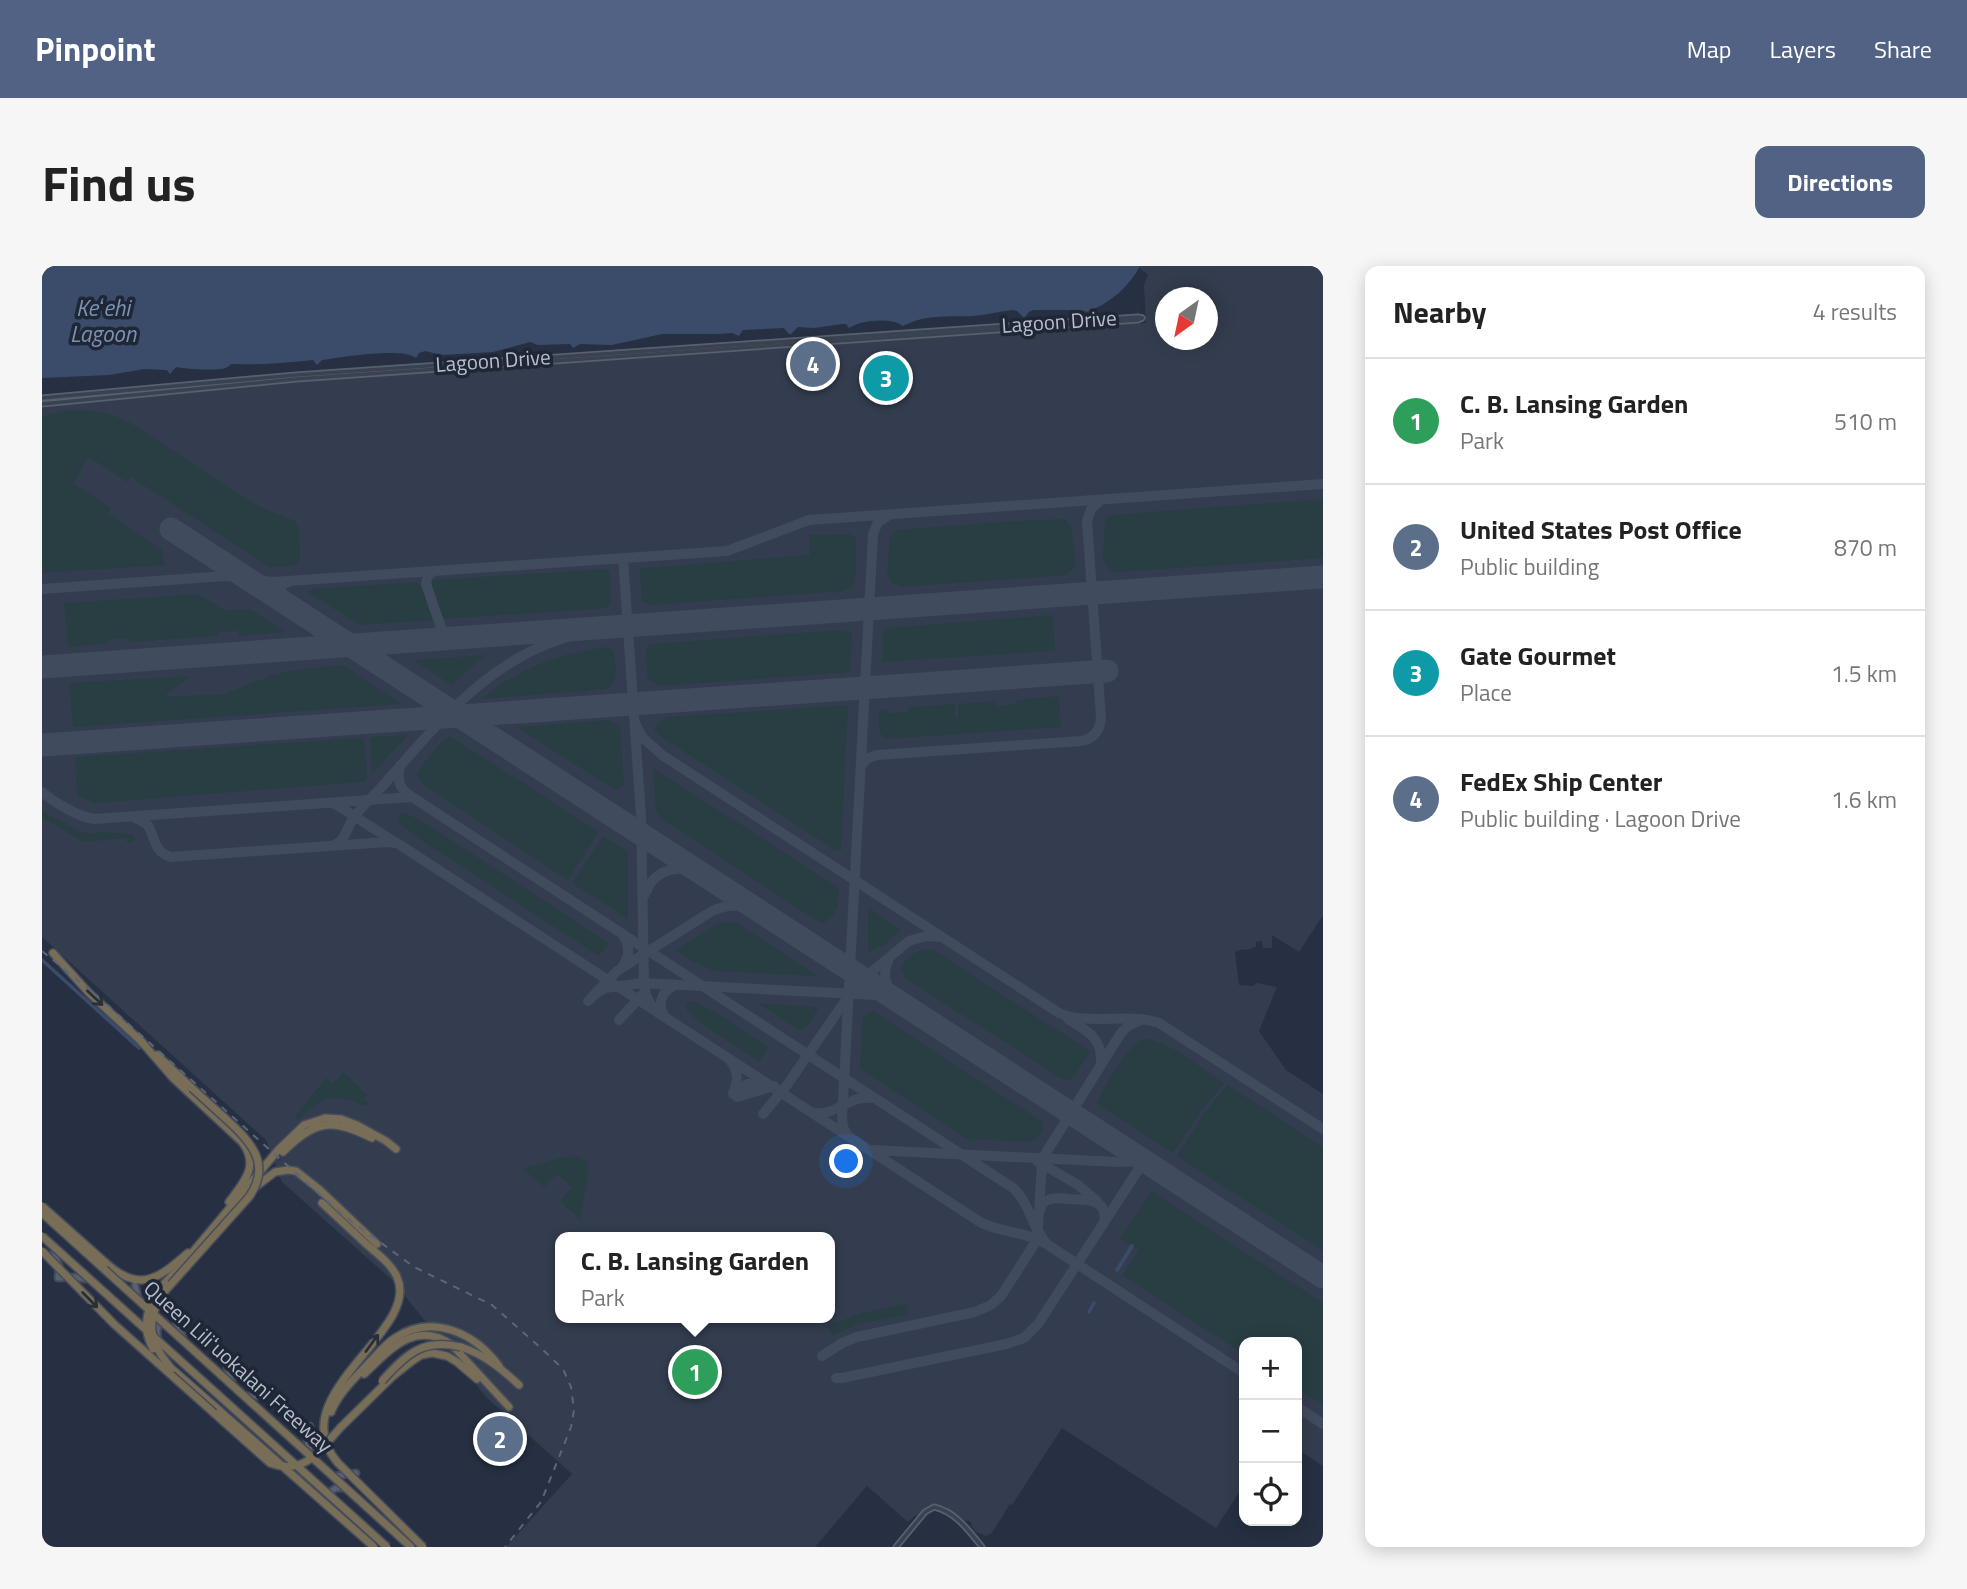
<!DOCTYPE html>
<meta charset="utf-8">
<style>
body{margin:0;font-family:"Titillium Web",sans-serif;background:#f6f6f6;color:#222}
.controls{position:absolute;right:21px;bottom:21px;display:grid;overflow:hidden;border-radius:14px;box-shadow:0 4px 18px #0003}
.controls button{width:63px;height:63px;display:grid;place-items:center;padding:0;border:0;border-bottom:2px solid #e0e0e0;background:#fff;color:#222;font:35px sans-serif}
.compass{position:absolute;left:1113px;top:21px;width:63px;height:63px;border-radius:50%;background:#fff;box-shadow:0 4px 18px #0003;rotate:213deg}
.you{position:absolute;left:805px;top:896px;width:24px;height:24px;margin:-18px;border:5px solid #fff;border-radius:50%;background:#1a73e8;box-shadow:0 0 0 10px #1a73e833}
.badge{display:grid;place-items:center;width:46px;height:46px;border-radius:50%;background:#526284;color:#fff;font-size:23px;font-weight:700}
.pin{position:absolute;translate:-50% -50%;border:4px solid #fff;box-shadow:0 2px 7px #0006}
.popup{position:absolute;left:513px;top:966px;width:280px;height:91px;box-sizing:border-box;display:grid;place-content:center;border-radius:14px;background:#fff;filter:drop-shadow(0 2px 5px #0005);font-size:23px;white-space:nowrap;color:#767676}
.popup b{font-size:26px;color:#222}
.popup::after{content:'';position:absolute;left:50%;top:100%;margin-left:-14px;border:14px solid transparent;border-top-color:#fff}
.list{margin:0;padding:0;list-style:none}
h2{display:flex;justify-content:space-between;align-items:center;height:91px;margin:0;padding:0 28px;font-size:30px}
h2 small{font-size:23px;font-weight:400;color:#767676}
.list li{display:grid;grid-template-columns:46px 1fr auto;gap:21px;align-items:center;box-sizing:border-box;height:126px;padding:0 28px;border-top:2px solid #e0e0e0}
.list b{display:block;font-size:26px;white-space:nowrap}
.list p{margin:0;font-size:23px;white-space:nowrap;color:#767676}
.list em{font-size:23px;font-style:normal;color:#767676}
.icon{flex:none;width:38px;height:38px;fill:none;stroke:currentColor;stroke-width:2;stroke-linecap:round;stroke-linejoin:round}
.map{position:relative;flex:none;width:1281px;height:1281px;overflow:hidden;border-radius:14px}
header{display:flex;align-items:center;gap:42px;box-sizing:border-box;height:98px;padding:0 35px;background:#526284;color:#fff}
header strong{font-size:33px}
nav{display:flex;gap:38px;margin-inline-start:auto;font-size:24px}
.intro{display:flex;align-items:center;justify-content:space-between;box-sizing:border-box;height:168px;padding:0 42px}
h1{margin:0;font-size:49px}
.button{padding:18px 32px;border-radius:14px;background:#526284;color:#fff;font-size:24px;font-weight:700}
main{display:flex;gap:42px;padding:0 42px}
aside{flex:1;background:#fff;border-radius:14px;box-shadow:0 4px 18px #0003}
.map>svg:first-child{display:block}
.airport{fill:#343d4f;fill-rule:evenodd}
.green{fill:#283e43}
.water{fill:#3b4c6b}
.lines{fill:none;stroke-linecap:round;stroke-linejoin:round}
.canal{stroke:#3b4c6b;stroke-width:3.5}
.taxiway{stroke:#414b5e;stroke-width:10}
.runway{stroke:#414b5e;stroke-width:23}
.minor-casing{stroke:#58606f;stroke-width:7}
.major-casing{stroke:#444b5b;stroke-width:9}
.highway-casing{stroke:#454d5c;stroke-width:10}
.minor{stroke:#3a4252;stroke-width:3.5}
.major{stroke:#586172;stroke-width:5}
.highway{stroke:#786d57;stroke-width:7}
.rail{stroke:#5c6679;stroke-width:2;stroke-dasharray:7 7;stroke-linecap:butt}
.highway-bridge-casing{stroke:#454d5c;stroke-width:10;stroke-linecap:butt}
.highway-bridge{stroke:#786d57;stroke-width:7}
.oneway{stroke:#282e3a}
.labels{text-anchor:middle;stroke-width:7;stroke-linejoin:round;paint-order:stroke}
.street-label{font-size:21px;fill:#b7becc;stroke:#1f2737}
.water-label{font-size:23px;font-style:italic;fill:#7d91b3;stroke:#1f2737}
</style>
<header>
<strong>Pinpoint</strong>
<nav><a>Map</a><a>Layers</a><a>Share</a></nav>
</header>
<div class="intro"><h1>Find us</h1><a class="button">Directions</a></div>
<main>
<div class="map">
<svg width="1281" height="1281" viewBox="0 0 1281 1281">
<rect width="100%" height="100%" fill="#263042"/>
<!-- airport -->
<path class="airport" d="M1098,0H1281V649L1257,686L1230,669V682H1221L1220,675L1214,676V681H1211L1210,683L1198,684L1193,686L1197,719L1211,720L1215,717L1235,721L1217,765L1244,804L1281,828V1200L1255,1183V1076H1202V1219L1174,1262L1020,1162L970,1239L968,1238L950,1267L944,1270L934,1266L929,1259L930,1257L926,1254L924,1255L902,1240L897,1239L887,1240L878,1248L872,1250L866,1256L825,1220L773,1281H464L530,1208L444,1131L350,1014L240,916L224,874L0,671V142L25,137L251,116L1104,57L1102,20L1106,8L1097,2ZM1124,32H1166V74H1124ZM518,971H788V1052H518Z"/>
<!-- green -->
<g class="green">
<polygon points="32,144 62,146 87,156 218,241 253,255 257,263 258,292 255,298 250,300 227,301 89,211 85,216 47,191 31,217 69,242 66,248 120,284 123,299 0,307 0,150"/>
<polygon points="1281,233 1281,292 1077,306 1068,304 1061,293 1063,255 1064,252 1069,249"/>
<polygon points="1023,253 1029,260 1033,292 1034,292 1033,301 1024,309 860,321 849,316 845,306 848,270 854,264 971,255"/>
<polygon points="807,268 814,272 814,300 813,315 809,320 801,325 611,339 600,336 598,304 601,302 768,289 767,269"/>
<polygon points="564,303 567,305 569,338 562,342 555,343 399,353 387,320 388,317 391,314"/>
<polygon points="374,316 381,321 393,354 317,359 266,326 270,323"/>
<polygon points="155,328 182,344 208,343 243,366 197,370 196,365 176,366 176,370 88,376 86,372 67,373 66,377 26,381 22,338 24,337"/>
<polygon points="1011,349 1013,385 840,396 841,363 843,362"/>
<polygon points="797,364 810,367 808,406 621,420 614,418 605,412 604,382 608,378"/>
<path d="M567,381L572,386C573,400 578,414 565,423L440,433C476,402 520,386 567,381Z"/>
<polygon points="443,389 410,419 371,394"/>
<polygon points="300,399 359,438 31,461 27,417 150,410 121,431 182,428 228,410 245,405"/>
<path d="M1017,430L1019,461L844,473C834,466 837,454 837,443H845L846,447L866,446V441L913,438V452H916V438L954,435L955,440L974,438V434Z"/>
<polygon points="806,439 799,585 793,584 615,468 615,466 612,465 616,456 627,451"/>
<polygon points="566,454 578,460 582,519 573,524 474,461"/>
<polygon points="366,469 330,508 328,472 330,471"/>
<path d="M408,470L557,566L526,614L399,531L377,514L375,509C383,495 394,479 408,470Z"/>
<polygon points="319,472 323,474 325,510 323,516 320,516 53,537 35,530 33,491"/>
<path d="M611,502L797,622C796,639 796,650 780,658L618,552L614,545Z"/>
<polygon points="0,545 39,566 53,568 54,566 88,568 92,570 93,573 91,576 85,577 84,572 42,576 0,552"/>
<polygon points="361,546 382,556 567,677 557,690 377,573 356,556 357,549"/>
<polygon points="561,570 586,585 586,653 530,617"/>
<polygon points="829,643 859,664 845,677 826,687 826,644"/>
<polygon points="682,656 693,656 775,709 772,710 672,705 644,692 634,684 669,661"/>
<path d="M885,683L893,685L1046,784L1048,786L1032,810L1026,815L1020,813L863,712L859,704C863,691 871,686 885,683Z"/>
<polygon points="651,735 676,748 727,781 717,795 665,762 645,745 644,737"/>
<polygon points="718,737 775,741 776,742 766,760 761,764 753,762 717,738"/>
<path d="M831,745L1001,856C1003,864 995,874 987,876L925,873L818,803L821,751L826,747Z"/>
<path d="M1100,773C1124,772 1162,804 1182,817L1158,847L1131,887L1055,838C1064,816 1079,788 1100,773Z"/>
<path d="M301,806L326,829L322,833L326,837L324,840C318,839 313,836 307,834C282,828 272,839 256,855L253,850L284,812L291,817Z"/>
<polygon points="1185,819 1281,881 1281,985 1135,890 1161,849"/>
<polygon points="529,889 531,891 537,890 546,897 545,903 547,905 538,954 518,935 530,922 515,908 502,921 481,903"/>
<polygon points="1109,925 1281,1037 1281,1139 1255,1122 1255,1076 1202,1076 1202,1088 1080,1009 1097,984 1078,972"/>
<polygon points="863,1038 866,1041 866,1048 817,1058 790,1070 785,1060 820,1047"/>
<polygon points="650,1080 653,1080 670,1094 645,1123 642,1121"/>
</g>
<!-- water -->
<path class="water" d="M0,0H1098C1086,22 1069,36 1046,46L1038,44H991L987,46L982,52L975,45L971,44C958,45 945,49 932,50C907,51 883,48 861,60C850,51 818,54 807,62L804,58H800L772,62L756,61L749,68H747L742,62L701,64L697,70L690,67L675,68H620L570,79L538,78L531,82L528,78L496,79L488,76L451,86L400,89L383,85L377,87L374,92C361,81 300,91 280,94L275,99L271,94C245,97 219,99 193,98C184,98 192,99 183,102C175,105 143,103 134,101L128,108L125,104L103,103L67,109L0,112Z"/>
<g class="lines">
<!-- canal -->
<g class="canal">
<polyline points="0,694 97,782"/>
<polyline points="1075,1004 1090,980"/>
<polyline points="1047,1046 1052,1037"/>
</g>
<!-- taxiway -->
<g class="taxiway">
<polyline points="581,292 599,550 602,717 604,729 610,741"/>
<polyline points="392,305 386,310 384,318 403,373"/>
<polyline points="249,315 240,319 238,330 243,336 259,347"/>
<polyline points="0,323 184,310 231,316 685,285 767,254 1281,218"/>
<path d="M593,457L601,472L620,489L1017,747C1048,760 1086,746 1117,757L1281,863"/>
<path d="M358,500C355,514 357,523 370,531"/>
<path d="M819,500L824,493L835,489L1039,475C1052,473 1058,464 1059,452L1045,255L1049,243L1059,234"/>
<path d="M0,526C11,536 37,551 52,553L370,531L971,922C988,937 990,963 1006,979L1202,1107"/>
<polyline points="290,537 295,539 351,575"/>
<path d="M92,551L105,558C114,572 111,586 129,591L345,576L355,577L938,956C958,967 983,965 1002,977"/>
<path d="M293,579C304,573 304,563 311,553C317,543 327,534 336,525C390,465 439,399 519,373C537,367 557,364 576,361"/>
<path d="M603,628C612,603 637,597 660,608"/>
<path d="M847,693C839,709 844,721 855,733"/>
<path d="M580,701C588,691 588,680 581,669"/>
<polyline points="552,729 563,722 600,717 834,729 847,731 861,738"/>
<path d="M546,735L575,705L670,645C689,636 705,639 723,649"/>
<path d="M623,751C614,738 620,724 634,719"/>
<path d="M1026,753C1044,764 1060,772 1059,795"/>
<polyline points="577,754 600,729"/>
<path d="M689,796C697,806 696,816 691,827"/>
<polyline points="691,828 705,818 721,816"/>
<polyline points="695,831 732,820"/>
<path d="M771,847C793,851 807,829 829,832"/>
<polyline points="721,848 745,819 815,718 867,675 884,670 898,671"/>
<polyline points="805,869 801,861 800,853 831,268 836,256 847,249"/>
<polyline points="830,884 1075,896 1102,895"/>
<polyline points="995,895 1036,919 1055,935"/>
<path d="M998,944C1000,939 999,938 1004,935C1011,931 1020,932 1027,933C1044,934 1067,932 1062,957"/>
<polyline points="780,1090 800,1077 815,1071 933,1046 949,1039 959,1030 993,977 996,961 1000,897 1002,890 1079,767 1086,760 1097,755"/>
<polyline points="794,1112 800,1112 964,1078 982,1072 996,1058 1102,895"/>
<polyline points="1255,1141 1281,1158"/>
</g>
<!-- runway -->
<g class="runway">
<polyline points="129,263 1281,1011"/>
<polyline points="0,401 1281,311"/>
<polyline points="0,479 1065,405"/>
</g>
<defs>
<g id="minor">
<polyline points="0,132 254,109 1096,51 1100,52"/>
<polyline points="0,138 254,113 1096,54 1100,52"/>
<path d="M854,1281L883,1246L892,1241C913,1245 928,1266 940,1281"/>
</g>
<g id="major">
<polyline points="12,985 17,1000 16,1012 33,1011 43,1013"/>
<polyline points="93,1019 96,1031"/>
<polyline points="134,1056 141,1071"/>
<polyline points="116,1074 115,1064 117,1060 123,1057"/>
<polyline points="185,1102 190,1115"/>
<polyline points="206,1130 216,1130"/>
<polyline points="268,1160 264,1171 268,1185"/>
<polyline points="259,1208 330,1272"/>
<polyline points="294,1210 314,1207"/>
<polyline points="283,1229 294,1222 303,1222"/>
</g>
<g id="highway">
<polyline points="11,687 47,727 101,777"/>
<path d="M98,774L131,812L200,876C218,900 202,916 187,936"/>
<polyline points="115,789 150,822"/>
<path d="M241,886C273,854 289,852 330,872"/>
<polyline points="212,922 233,906 246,904 254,905 278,924 335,978"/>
<path d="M280,937C294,950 308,963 323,977C334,987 349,997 355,1011C380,1066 237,1129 296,1197"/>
<path d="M64,997C98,1028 117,1012 146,987"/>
<polyline points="123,1017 140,999 237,883 262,859 283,852 299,853 315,859 344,875 354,883"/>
<path d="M419,1081C443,1089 460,1103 477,1119"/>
<polyline points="130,1103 178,1145"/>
<path d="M322,1108C348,1084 373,1053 410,1079L467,1141"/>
<path d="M289,1146C297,1127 311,1114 325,1099C334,1090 342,1079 353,1072C390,1047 433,1067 457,1100"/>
<polyline points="299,1161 351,1110 370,1095 379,1089 390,1087 405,1090 415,1096 435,1113"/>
</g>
</defs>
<!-- minor casing -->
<use href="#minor" class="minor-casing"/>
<!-- major casing -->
<use href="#major" class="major-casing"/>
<!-- highway casing -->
<use href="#highway" class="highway-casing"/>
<!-- minor -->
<use href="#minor" class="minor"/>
<!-- major -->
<use href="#major" class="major"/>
<!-- highway -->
<use href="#highway" class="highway"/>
<!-- rail -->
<polyline class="rail" points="0,685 55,730 301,949 372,1001 450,1039 500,1083 521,1103 529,1121 532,1144 529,1161 499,1236 463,1281"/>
<defs>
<g id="highway-bridge">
<polyline points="0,940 64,997"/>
<polyline points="0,947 369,1281"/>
<polyline points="0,970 345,1281"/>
<path d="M0,985L73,1059L228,1197C263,1210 278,1184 299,1161"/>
<path d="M111,1083C97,1057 107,1038 123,1017"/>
<path d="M130,1103C107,1077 102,1054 123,1025L207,931C231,897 207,874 183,852C172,842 161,832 150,822"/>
<path d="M340,1115C364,1088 381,1072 419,1081"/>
<polyline points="178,1145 332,1281"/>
<polyline points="296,1197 381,1281"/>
</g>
</defs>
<!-- highway-bridge casing -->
<use href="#highway-bridge" class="highway-bridge-casing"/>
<!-- highway-bridge -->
<use href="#highway-bridge" class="highway-bridge"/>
</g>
<!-- one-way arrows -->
<defs><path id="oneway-shaft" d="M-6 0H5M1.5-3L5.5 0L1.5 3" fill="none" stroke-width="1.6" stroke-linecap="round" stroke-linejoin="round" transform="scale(1.75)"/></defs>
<g class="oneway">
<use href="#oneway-shaft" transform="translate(53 732) rotate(43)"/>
<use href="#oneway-shaft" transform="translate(48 1034) rotate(45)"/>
<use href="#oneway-shaft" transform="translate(330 1077) rotate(-54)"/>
</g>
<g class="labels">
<!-- street labels -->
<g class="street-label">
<text transform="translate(1017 56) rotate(-4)" y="7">Lagoon Drive</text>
<text transform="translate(451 95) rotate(-4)" y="7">Lagoon Drive</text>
<text transform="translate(196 1101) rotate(42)" y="7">Queen Liliʻuokalani Freeway</text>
</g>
<!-- water labels -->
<g class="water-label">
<text x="61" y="50">Keʻehi<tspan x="61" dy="26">Lagoon</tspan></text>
</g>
</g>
</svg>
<div class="controls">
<button>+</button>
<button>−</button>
<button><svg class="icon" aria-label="locate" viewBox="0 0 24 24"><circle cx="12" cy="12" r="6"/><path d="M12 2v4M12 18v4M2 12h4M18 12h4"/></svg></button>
</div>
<svg class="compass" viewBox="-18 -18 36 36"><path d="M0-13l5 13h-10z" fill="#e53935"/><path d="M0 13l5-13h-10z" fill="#767676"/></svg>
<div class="you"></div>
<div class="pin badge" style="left:653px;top:1106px;background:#2e9e5b">1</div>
<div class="popup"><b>C. B. Lansing Garden</b>Park</div>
<div class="pin badge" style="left:458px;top:1173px;background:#5c6f8a">2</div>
<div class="pin badge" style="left:844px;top:112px;background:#0f9aa8">3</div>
<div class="pin badge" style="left:771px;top:98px;background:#5c6f8a">4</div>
</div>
<aside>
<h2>Nearby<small>4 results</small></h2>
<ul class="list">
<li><span class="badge" style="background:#2e9e5b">1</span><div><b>C. B. Lansing Garden</b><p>Park</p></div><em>510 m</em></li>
<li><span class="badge" style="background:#5c6f8a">2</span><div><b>United States Post Office</b><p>Public building</p></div><em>870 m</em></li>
<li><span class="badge" style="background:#0f9aa8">3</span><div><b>Gate Gourmet</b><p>Place</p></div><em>1.5 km</em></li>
<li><span class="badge" style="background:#5c6f8a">4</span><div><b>FedEx Ship Center</b><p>Public building · Lagoon Drive</p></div><em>1.6 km</em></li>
</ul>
</aside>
</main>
